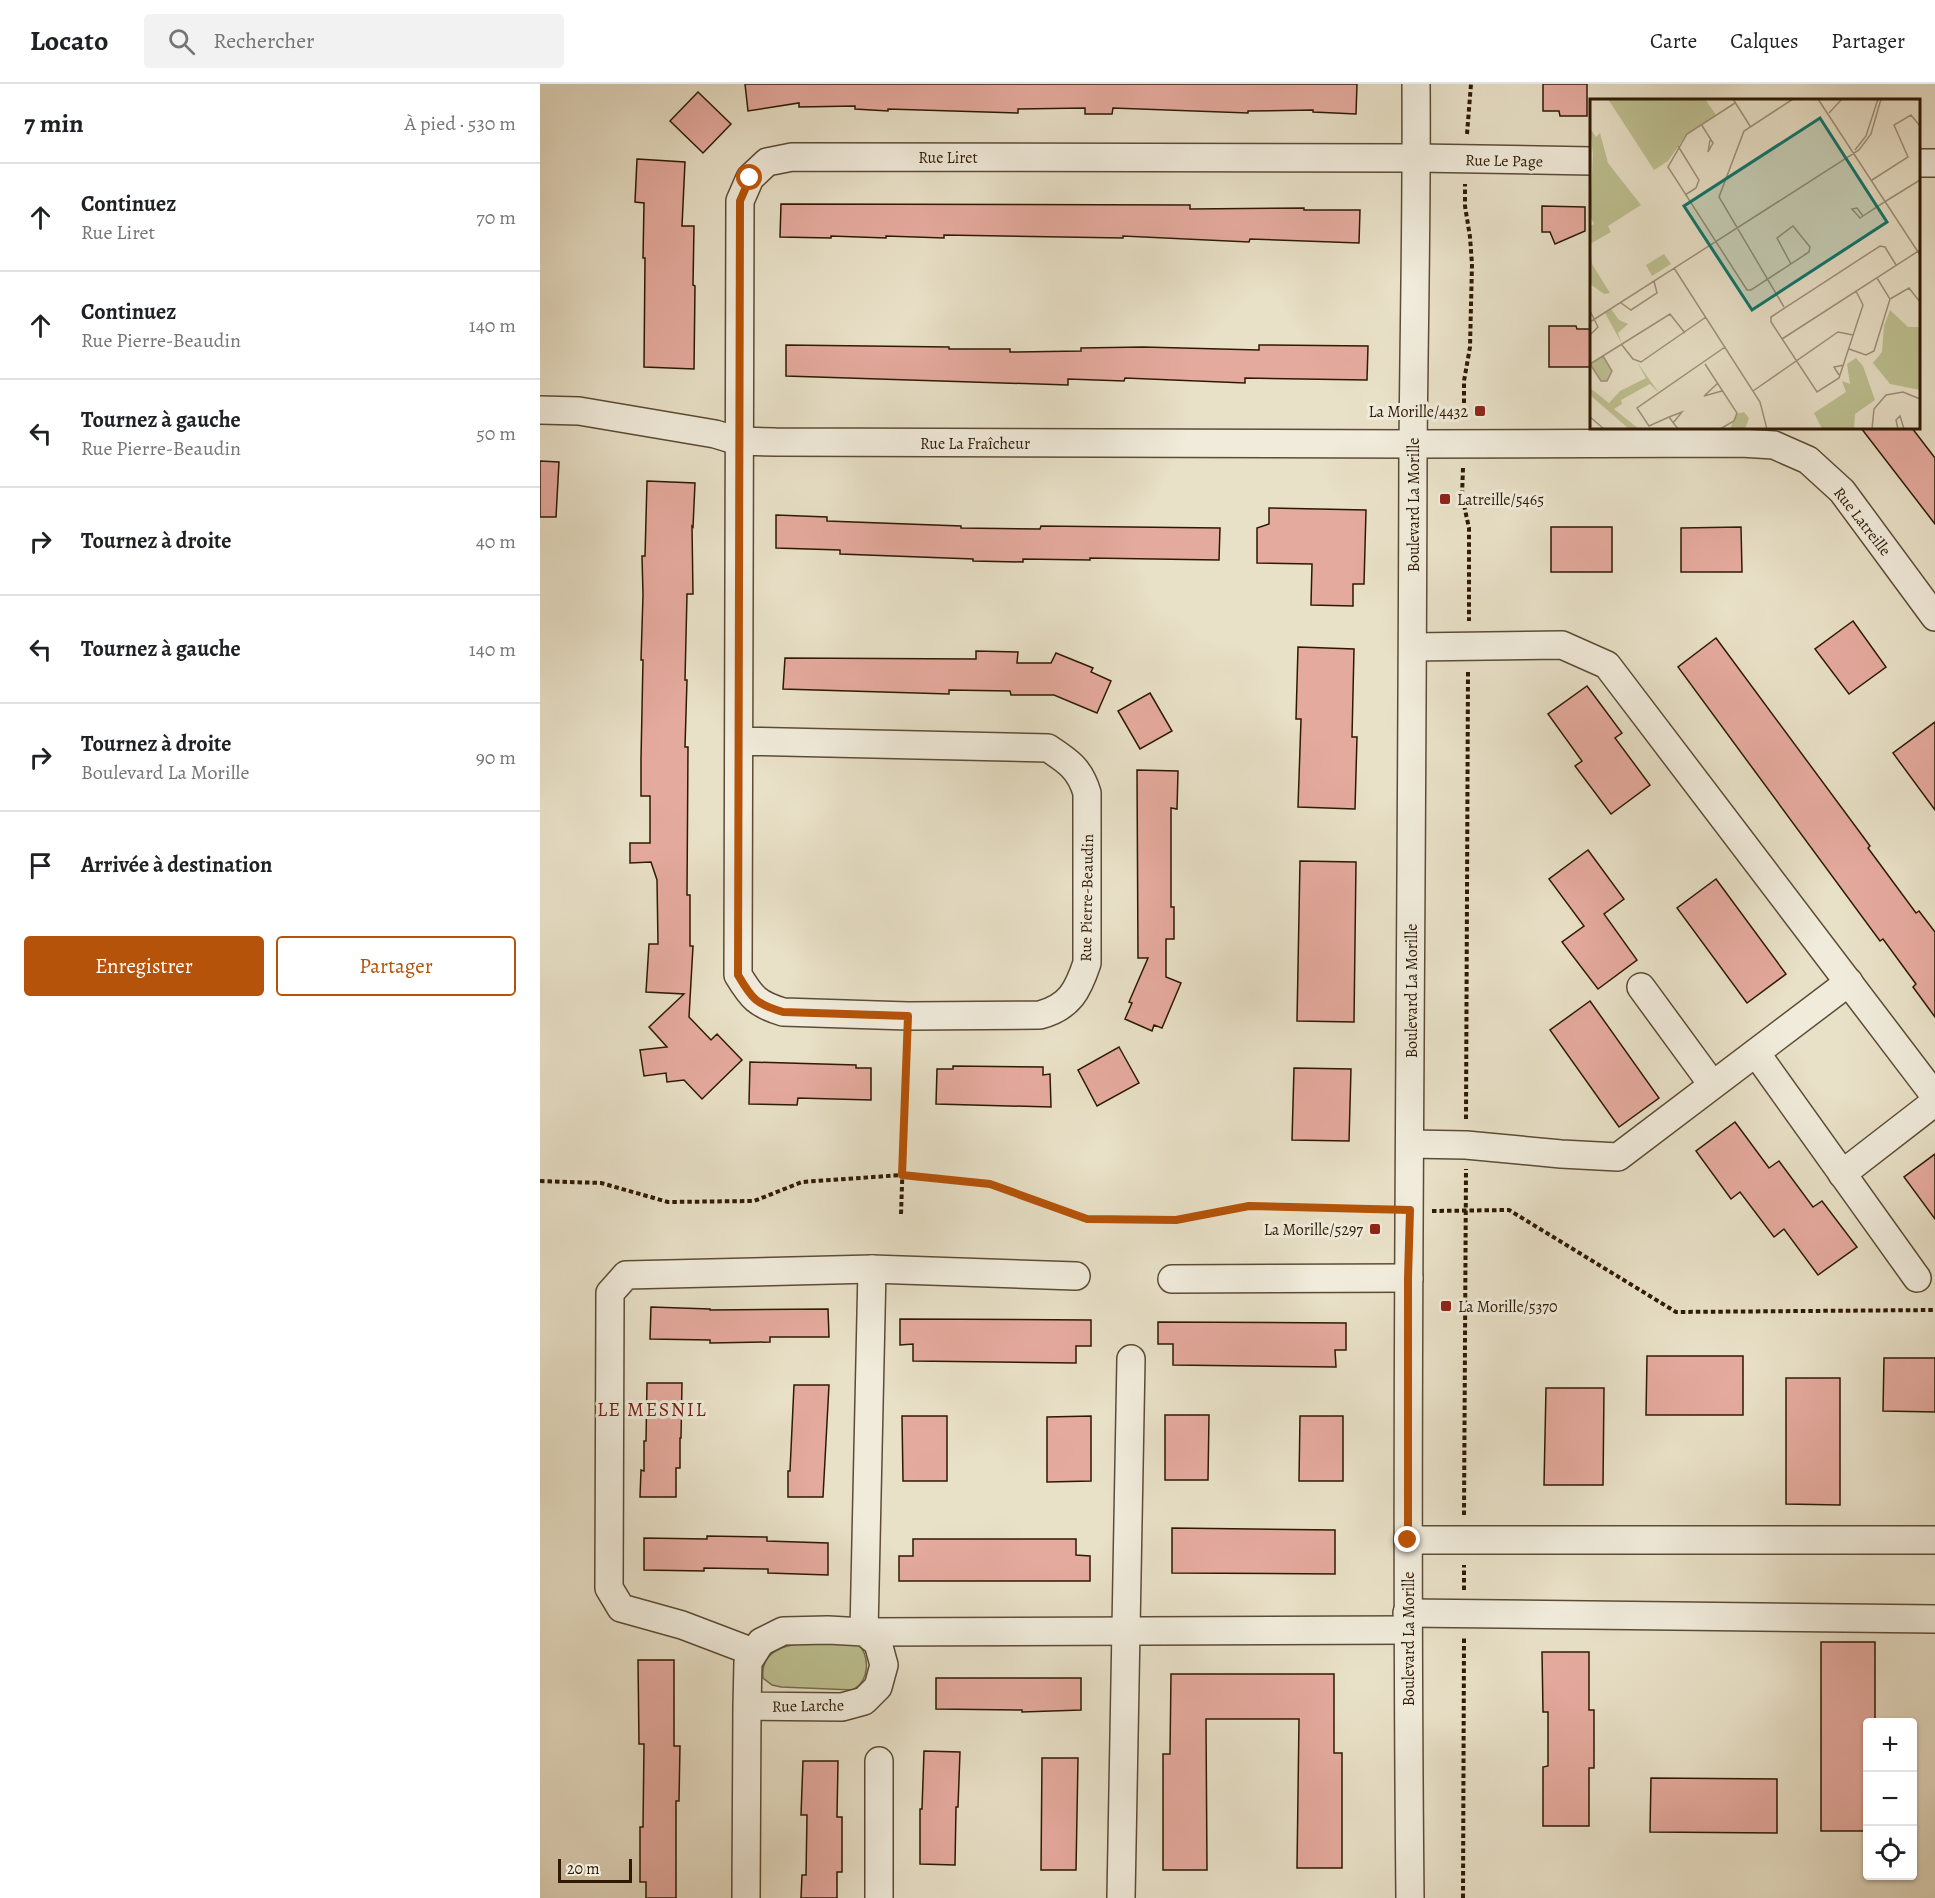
<!DOCTYPE html>
<html lang="fr">
<meta charset="utf-8">
<style>
body{margin:0;font-family:Alegreya,serif;background:#f2f2f2;color:#202124}
.controls{position:absolute;right:18px;bottom:18px;display:grid;overflow:hidden;border-radius:6px;box-shadow:0 2px 4px #0004}
.controls button{width:54px;height:54px;display:grid;place-items:center;padding:0;border:0;border-bottom:2px solid #e0e0e0;background:#fff;color:#202124;font:30px sans-serif}
.scale{position:absolute;left:18px;bottom:15px;width:74px;box-sizing:border-box;padding-left:6px;border:3px solid #2e1a04;border-top:0;font-size:16px;line-height:21px;white-space:nowrap;color:#2e1a04;-webkit-text-stroke:4px #f0ebdb;paint-order:stroke}
.stop{position:absolute;width:18px;height:18px;margin:-14px;border:4px solid #b45309;border-radius:50%;background:#fff}
.stop.end{background:#b45309;border-color:#fff;box-shadow:0 2px 6px #0008}
.list{margin:0;padding:0;list-style:none}
h2{display:flex;justify-content:space-between;align-items:center;height:78px;margin:0;padding:0 24px;font-size:26px}
h2 small{font-size:20px;font-weight:400;color:#757577}
.list li{display:grid;grid-template-columns:39px 1fr auto;gap:18px;align-items:center;box-sizing:border-box;height:108px;padding:0 24px;border-top:2px solid #e0e0e0}
.list b{display:block;font-size:22px;white-space:nowrap}
.list p{margin:0;font-size:20px;white-space:nowrap;color:#757577}
.list em{font-size:20px;font-style:normal;color:#757577}
.actions{display:flex;gap:12px;padding:18px 24px}
.actions a{flex:1;padding:14px 0;border:2px solid #b45309;border-radius:6px;text-align:center;font-size:21px;color:#b45309}
.actions .main{background:#b45309;color:#fff}
.icon{flex:none;width:33px;height:33px;fill:none;stroke:currentColor;stroke-width:2;stroke-linecap:round;stroke-linejoin:round}
.map{position:relative;flex:none;width:1395px;height:1814px;overflow:hidden}
header{display:flex;align-items:center;gap:36px;box-sizing:border-box;height:84px;padding:0 30px;background:#fff;border-bottom:2px solid #e0e0e0}
header strong{font-size:28px}
nav{display:flex;gap:33px;margin-inline-start:auto;font-size:21px}
.search{width:420px;height:54px;background:#f2f2f2;display:flex;align-items:center;gap:15px;box-sizing:border-box;padding:0 21px;border-radius:6px;color:#757577;font-size:22px}
main{display:flex}
aside{flex:1;background:#fff}
.map>svg:first-child{display:block}
.green{fill:#bdc091;stroke:#766d4a;stroke-width:1.5}
.building{fill:#e5aa9e;stroke:#2e1a04;stroke-width:1.5}
.lines{fill:none;stroke-linecap:round;stroke-linejoin:round}
.minor-casing{stroke:#5c4c35;stroke-width:30}
.path{stroke:#2e1a04;stroke-width:4;stroke-dasharray:4.5 3;stroke-linecap:butt}
.minor{stroke:#f0ebdb;stroke-width:27}
.route{stroke:#b45309;stroke-width:8}
.poi-dot{fill:#8f2418;stroke:#f0ebdb;stroke-width:2}
.labels{text-anchor:middle;stroke-width:6;stroke-linejoin:round;paint-order:stroke}
.street-label{font-size:16px;fill:#2e1a04;stroke:#f0ebdb}
.poi-label{font-size:16px;fill:#2e1a04;stroke:#f0ebdb;text-anchor:end}
.quarter-label{font-size:20px;letter-spacing:1.5px;fill:#7a1f14;stroke:#f0ebdb}
.inset-road{fill:none;stroke:#9e9179;stroke-width:1.5}
.view{fill:#0f766e;fill-opacity:0.15;stroke:#0f766e;stroke-width:3}
.inset-edge{fill:none;stroke:#2e1a04;stroke-width:3}
</style>
<header>
<strong>Locato</strong>
<div class="search"><svg class="icon" aria-label="search" viewBox="0 0 24 24"><circle cx="10" cy="10" r="6"/><path d="M15 15l6 6"/></svg>Rechercher</div>
<nav><a>Carte</a><a>Calques</a><a>Partager</a></nav>
</header>
<main>
<aside>
<h2>7 min<small>À pied · 530 m</small></h2>
<ul class="list">
<li><svg class="icon" aria-label="ahead" viewBox="0 0 24 24"><path d="M12 20V5M6 11l6-6 6 6"/></svg><div><b>Continuez</b><p>Rue Liret</p></div><em>70 m</em></li>
<li><svg class="icon" aria-label="ahead" viewBox="0 0 24 24"><path d="M12 20V5M6 11l6-6 6 6"/></svg><div><b>Continuez</b><p>Rue Pierre-Beaudin</p></div><em>140 m</em></li>
<li><svg class="icon" aria-label="left" viewBox="0 0 24 24"><path d="M17 20v-9H6M10 6l-5 5 5 5"/></svg><div><b>Tournez à gauche</b><p>Rue Pierre-Beaudin</p></div><em>50 m</em></li>
<li><svg class="icon" aria-label="right" viewBox="0 0 24 24"><path d="M7 20v-9h11M14 6l5 5-5 5"/></svg><div><b>Tournez à droite</b></div><em>40 m</em></li>
<li><svg class="icon" aria-label="left" viewBox="0 0 24 24"><path d="M17 20v-9H6M10 6l-5 5 5 5"/></svg><div><b>Tournez à gauche</b></div><em>140 m</em></li>
<li><svg class="icon" aria-label="right" viewBox="0 0 24 24"><path d="M7 20v-9h11M14 6l5 5-5 5"/></svg><div><b>Tournez à droite</b><p>Boulevard La Morille</p></div><em>90 m</em></li>
<li><svg class="icon" aria-label="arrive" viewBox="0 0 24 24"><path d="M6 21V4h12l-3 4 3 4H6"/></svg><div><b>Arrivée à destination</b></div></li>
</ul>
<div class="actions"><a class="main">Enregistrer</a><a>Partager</a></div>
</aside>
<div class="map">
<svg width="1395" height="1814" viewBox="0 0 1395 1814">
<rect width="100%" height="100%" fill="#e8e0c7"/>
<filter id="stains"><feTurbulence type="fractalNoise" baseFrequency=".00333" numOctaves="4"/><feColorMatrix values="0 0 0 0 .2 0 0 0 0 .09 0 0 0 0 .02 0 0 0 .5 -.17"/></filter>
<radialGradient id="worn" r=".72"><stop offset=".6" stop-color="#630" stop-opacity="0"/><stop offset="1" stop-color="#630" stop-opacity=".3"/></radialGradient>
<!-- green -->
<path class="green" d="M318,1559C330,1573 330,1596 313,1606L241,1603L232,1601L223,1594C218,1549 289,1560 318,1559Z"/>
<!-- building -->
<g class="building">
<polygon points="205,0 817,0 816,30 773,28 773,26 708,27 708,29 573,24 572,30 545,30 545,24 478,25 478,29 348,25 348,27 315,25 315,22 259,23 259,19 208,27"/>
<polygon points="1003,0 1047,0 1047,32 1020,32 1019,27 1003,27"/>
<polygon points="158,8 191,40 163,69 130,37"/>
<polygon points="97,75 145,78 142,142 154,142 153,201 155,202 154,285 104,283 105,174 103,174 104,119 95,118"/>
<polygon points="241,120 650,121 650,125 764,124 764,126 820,126 819,159 710,155 709,158 583,152 583,154 404,151 404,154 346,152 346,154 291,152 291,154 240,153"/>
<polygon points="1002,122 1045,123 1045,147 1015,160 1010,148 1002,148"/>
<polygon points="1009,242 1036,242 1037,245 1052,245 1052,283 1009,283"/>
<polygon points="246,261 409,263 409,265 470,265 470,268 541,267 541,264 603,263 719,266 719,261 828,262 827,296 705,294 705,299 585,294 584,297 528,295 528,301 246,292"/>
<polygon points="1321,344 1372,344 1395,374 1395,440"/>
<polygon points="0,377 19,378 16,433 0,433"/>
<polygon points="107,397 155,399 153,443 152,442 153,510 147,510 145,596 147,596 145,663 148,663 147,811 150,811 150,862 153,862 149,933 171,956 177,950 202,976 162,1015 144,996 127,998 126,989 104,992 100,966 127,963 109,943 144,910 106,908 109,860 118,860 117,796 111,778 90,779 90,759 110,759 110,712 101,712 101,675 103,576 101,576 103,511 102,472 105,472"/>
<polygon points="729,424 826,426 824,500 813,500 813,522 771,521 772,480 717,479 717,444 729,440"/>
<polygon points="236,431 287,433 287,437 421,442 421,444 500,445 501,442 680,444 679,476 550,474 550,476 483,475 483,478 433,477 433,475 300,470 300,466 236,464"/>
<rect x="1011" y="443" width="61" height="45"/>
<polygon points="1201,443 1202,488 1141,488 1141,444"/>
<polygon points="1313,537 1346,583 1309,610 1275,565"/>
<polygon points="1176,554 1330,762 1328,764 1376,829 1379,827 1395,848 1395,933 1373,903 1376,900 1343,855 1340,857 1138,583"/>
<polygon points="758,563 814,565 812,653 817,653 815,725 758,723 761,635 756,635"/>
<polygon points="436,567 478,568 477,579 511,579 516,569 553,584 551,588 571,597 557,629 514,611 471,611 470,607 409,606 409,610 243,605 245,574 436,575"/>
<polygon points="1047,602 1082,649 1075,654 1110,701 1071,730 1035,682 1042,677 1008,630"/>
<polygon points="610,609 632,647 600,665 578,627"/>
<polygon points="1395,638 1395,726 1353,669"/>
<polygon points="597,686 638,687 637,725 631,724 631,823 634,823 634,855 626,855 626,893 641,899 622,944 614,941 612,947 585,935 592,919 589,918 608,874 598,874"/>
<polygon points="1048,766 1084,815 1064,830 1097,876 1058,905 1022,858 1044,842 1009,795"/>
<polygon points="760,777 816,778 814,938 757,937"/>
<polygon points="1176,795 1246,890 1207,919 1137,824"/>
<polygon points="1050,917 1119,1014 1079,1043 1010,946"/>
<polygon points="579,963 599,999 557,1022 538,986"/>
<polygon points="210,978 316,981 316,984 331,984 331,1016 258,1014 257,1021 209,1020"/>
<polygon points="413,982 503,983 503,991 510,990 511,1023 396,1020 397,985 413,985"/>
<polygon points="754,984 811,985 809,1057 752,1056"/>
<polygon points="1195,1038 1229,1084 1239,1077 1273,1123 1282,1117 1317,1163 1278,1191 1244,1145 1234,1153 1200,1108 1191,1115 1156,1067"/>
<polygon points="1395,1070 1395,1135 1364,1093"/>
<polygon points="111,1223 170,1225 170,1226 288,1225 289,1253 230,1253 230,1258 170,1259 170,1256 110,1255"/>
<polygon points="360,1235 551,1236 551,1262 536,1262 536,1279 373,1277 373,1260 360,1261"/>
<polygon points="618,1238 806,1239 806,1266 795,1266 796,1283 633,1281 633,1260 618,1260"/>
<polygon points="1107,1272 1203,1272 1203,1331 1106,1331"/>
<polygon points="1344,1274 1395,1274 1395,1328 1343,1327"/>
<polygon points="1246,1294 1300,1294 1300,1421 1246,1420"/>
<polygon points="107,1299 142,1299 141,1354 140,1354 140,1384 136,1384 136,1413 100,1413 101,1386 104,1387 104,1357 106,1357"/>
<polygon points="254,1301 289,1301 283,1413 248,1413 248,1387 250,1387"/>
<polygon points="1006,1304 1064,1304 1063,1401 1004,1401"/>
<polygon points="625,1331 669,1331 668,1396 625,1396"/>
<polygon points="362,1332 407,1332 407,1397 363,1397"/>
<polygon points="551,1332 551,1397 507,1398 507,1333"/>
<polygon points="760,1332 803,1332 803,1397 759,1397"/>
<polygon points="632,1444 795,1446 795,1490 632,1489"/>
<polygon points="167,1452 227,1453 227,1457 288,1459 288,1491 228,1489 228,1485 164,1484 164,1487 104,1486 104,1454 167,1455"/>
<polygon points="373,1455 536,1455 536,1471 550,1472 550,1497 359,1497 359,1472 373,1472"/>
<polygon points="1281,1558 1335,1558 1335,1638 1328,1638 1328,1747 1281,1747"/>
<polygon points="1002,1568 1049,1568 1049,1626 1054,1626 1054,1684 1049,1684 1049,1742 1003,1742 1003,1683 1008,1682 1008,1628 1003,1628"/>
<polygon points="98,1576 134,1576 134,1662 140,1662 139,1717 136,1717 136,1814 106,1814 106,1798 100,1798 100,1743 103,1743 104,1660 99,1660"/>
<polygon points="631,1590 794,1590 794,1669 802,1669 802,1784 757,1784 759,1635 666,1635 667,1786 623,1786 623,1670 630,1670"/>
<polygon points="396,1594 541,1594 541,1626 482,1628 482,1626 396,1625"/>
<polygon points="384,1667 420,1668 418,1723 416,1723 415,1781 380,1780 380,1725 382,1725"/>
<polygon points="502,1674 538,1674 536,1786 501,1786"/>
<polygon points="263,1677 298,1677 297,1733 302,1733 302,1788 297,1788 297,1814 261,1814 262,1791 266,1791 267,1731 261,1731"/>
<polygon points="1111,1694 1237,1695 1237,1749 1110,1748"/>
</g>
<g class="lines">
<defs>
<g id="minor">
<polyline points="1378,79 1395,79"/>
<polyline points="0,326 39,327 175,350 198,357 236,358 873,360 1201,359 1234,361 1268,376 1302,407 1395,533"/>
<polyline points="873,563 1022,561 1067,581 1395,1012"/>
<path d="M199,657L508,664C528,677 540,685 547,709V879C538,906 530,923 500,931L368,932L243,928C217,920 212,914 198,891L200,117L210,94L227,78L252,73L877,74L1052,77"/>
<polyline points="1101,903 1172,1000"/>
<polyline points="1216,969 1377,1194"/>
<polyline points="870,1060 926,1061 1021,1070 1078,1073 1309,898"/>
<polyline points="1302,1090 1395,1018"/>
<polyline points="332,1185 324,1548 867,1546"/>
<polyline points="632,1195 869,1194"/>
<polyline points="868,1456 1395,1456"/>
<polyline points="867,1529 1395,1535"/>
<polyline points="213,1568 142,1541 81,1524 69,1504 70,1209 86,1191 332,1185 536,1192"/>
<polyline points="206,1814 207,1622 208,1578 221,1558 243,1547 288,1546 324,1548 338,1559 344,1581 338,1603 324,1617 302,1623 207,1622"/>
<polyline points="339,1814 339,1677"/>
<polyline points="581,1814 591,1275"/>
<path d="M870,1814C865,1331 872,848 873,365C874,243 877,122 876,0"/>
</g>
</defs>
<!-- minor casing -->
<use href="#minor" class="minor-casing"/>
<!-- path -->
<g class="path">
<polyline points="927,50 931,0"/>
<polyline points="924,334 924,297 930,263 932,180 930,153 925,122 925,100"/>
<polyline points="923,384 922,412 929,444 929,537"/>
<polyline points="926,1035 928,587"/>
<polyline points="0,1097 61,1099 128,1118 214,1117 262,1098 362,1091 450,1100 547,1135 636,1136 709,1122 846,1126"/>
<polyline points="892,1127 969,1126 1136,1228 1395,1226"/>
<polyline points="361,1130 367,957"/>
<polyline points="924,1431 926,1085"/>
<polyline points="924,1506 924,1481"/>
<polyline points="923,1814 924,1553"/>
</g>
<!-- minor -->
<use href="#minor" class="minor"/>
</g>
<g class="lines">
<!-- route -->
<path class="route" d="M210,94L200,117L198,891C212,915 216,920 243,928L368,932L362,1091L450,1100L547,1135L636,1136L709,1122L870,1126L868,1194V1456"/>
</g>
<!-- markers -->
<g class="poi-dot">
<rect x="934" y="321" width="12" height="12" rx="3"/>
<rect x="899" y="409" width="12" height="12" rx="3"/>
<rect x="829" y="1139" width="12" height="12" rx="3"/>
<rect x="900" y="1216" width="12" height="12" rx="3"/>
</g>
<g class="labels">
<!-- street labels -->
<g class="street-label">
<text x="408" y="79">Rue Liret</text>
<text transform="translate(964 76) rotate(1)" y="6">Rue Le Page</text>
<text x="435" y="365">Rue La Fraîcheur</text>
<text transform="translate(873 421) rotate(-90)" y="6">Boulevard La Morille</text>
<text transform="translate(1323 437) rotate(52)" y="6">Rue Latreille</text>
<text transform="translate(546 814) rotate(-89)" y="6">Rue Pierre-Beaudin</text>
<text transform="translate(871 907) rotate(-90)" y="6">Boulevard La Morille</text>
<text transform="translate(868 1555) rotate(-90)" y="6">Boulevard La Morille</text>
<text transform="translate(268 1621) rotate(-1)" y="6">Rue Larche</text>
</g>
<!-- poi labels -->
<g class="poi-label">
<text x="928" y="333">La Morille/4432</text>
<text x="917" y="421" text-anchor="start">Latreille/5465</text>
<text x="823" y="1151">La Morille/5297</text>
<text x="918" y="1228" text-anchor="start">La Morille/5370</text>
</g>
<!-- quarter labels -->
<g class="quarter-label">
<text x="112" y="1332">LE MESNIL</text>
</g>
</g>
<!-- overview -->
<g transform="translate(1050 15)">
<rect width="330" height="330" fill="#e8e0c7"/>
<path d="M18,0H115L126,16L97,35L78,62L64,71ZM0,29L6,38L10,34L18,64L51,106L18,127L21,133L0,145L2,165L20,194L14,195L0,185V127L4,125L0,117L3,55ZM74,155L81,165L62,177L56,166ZM21,210L29,221L38,225L28,234L32,245L15,214ZM300,211L318,228H330V291L300,285L283,264L292,253L294,227ZM13,257L22,272L17,282H12L0,265ZM266,259L273,267L285,301L265,315L264,330H232L224,314L256,293L252,282L260,285L257,265ZM47,263L69,294L60,285L31,301L32,305L24,310L49,330H39L0,296V289L19,304L30,292L56,279ZM154,313L159,319L155,330H140L146,315Z" fill="#bdc091"/>
<path class="inset-road" d="M143,0L160,27M228,0L330,156M145,4L97,35L78,68L157,191H161L219,153L220,148L203,127L187,139L201,165M239,14L252,0M111,25L123,44L118,53L120,41M88,47L109,81L106,89L95,96M265,51L276,37L288,0M282,81L318,58L304,26L321,16L330,27M273,117L267,109L262,110L270,119L273,117L296,102L330,81M84,169L170,303L177,330M266,192L273,206L249,279L227,293L181,223V218L290,147L295,148L306,166M300,200L319,189L330,203M31,204L41,211L67,194L64,182M194,208L129,98L154,32L203,0M0,212L8,228L0,236M0,223L269,51L281,35L291,0M192,240L330,151M32,246L43,260L51,263L116,218M259,250L276,256L284,252L300,200L287,179M0,265L80,215L95,234M0,265L11,282H17L22,272L13,257M115,265L147,314L144,322L130,330M249,276L244,268L254,266M128,284L114,297L132,292M163,292L248,233L263,236M0,318L14,330M79,318L92,313L83,324M88,330L79,318L59,327L47,309L135,248M282,330L284,310L296,296L313,293L330,300M308,330L306,321L310,317L314,330"/>
<path class="view" d="M230,19L297,123L162,211L94,107Z"/>
<rect width="330" height="330" class="inset-edge"/>
</g>
<rect width="100%" height="100%" filter="url(#stains)"/>
<rect width="100%" height="100%" fill="url(#worn)"/>
</svg>
<div class="controls">
<button>+</button>
<button>−</button>
<button><svg class="icon" aria-label="locate" viewBox="0 0 24 24"><circle cx="12" cy="12" r="6"/><path d="M12 2v4M12 18v4M2 12h4M18 12h4"/></svg></button>
</div>
<div class="scale">20 m</div>
<div class="stop" style="left:210px;top:94px"></div>
<div class="stop end" style="left:868px;top:1456px"></div>
</div>
</main>
